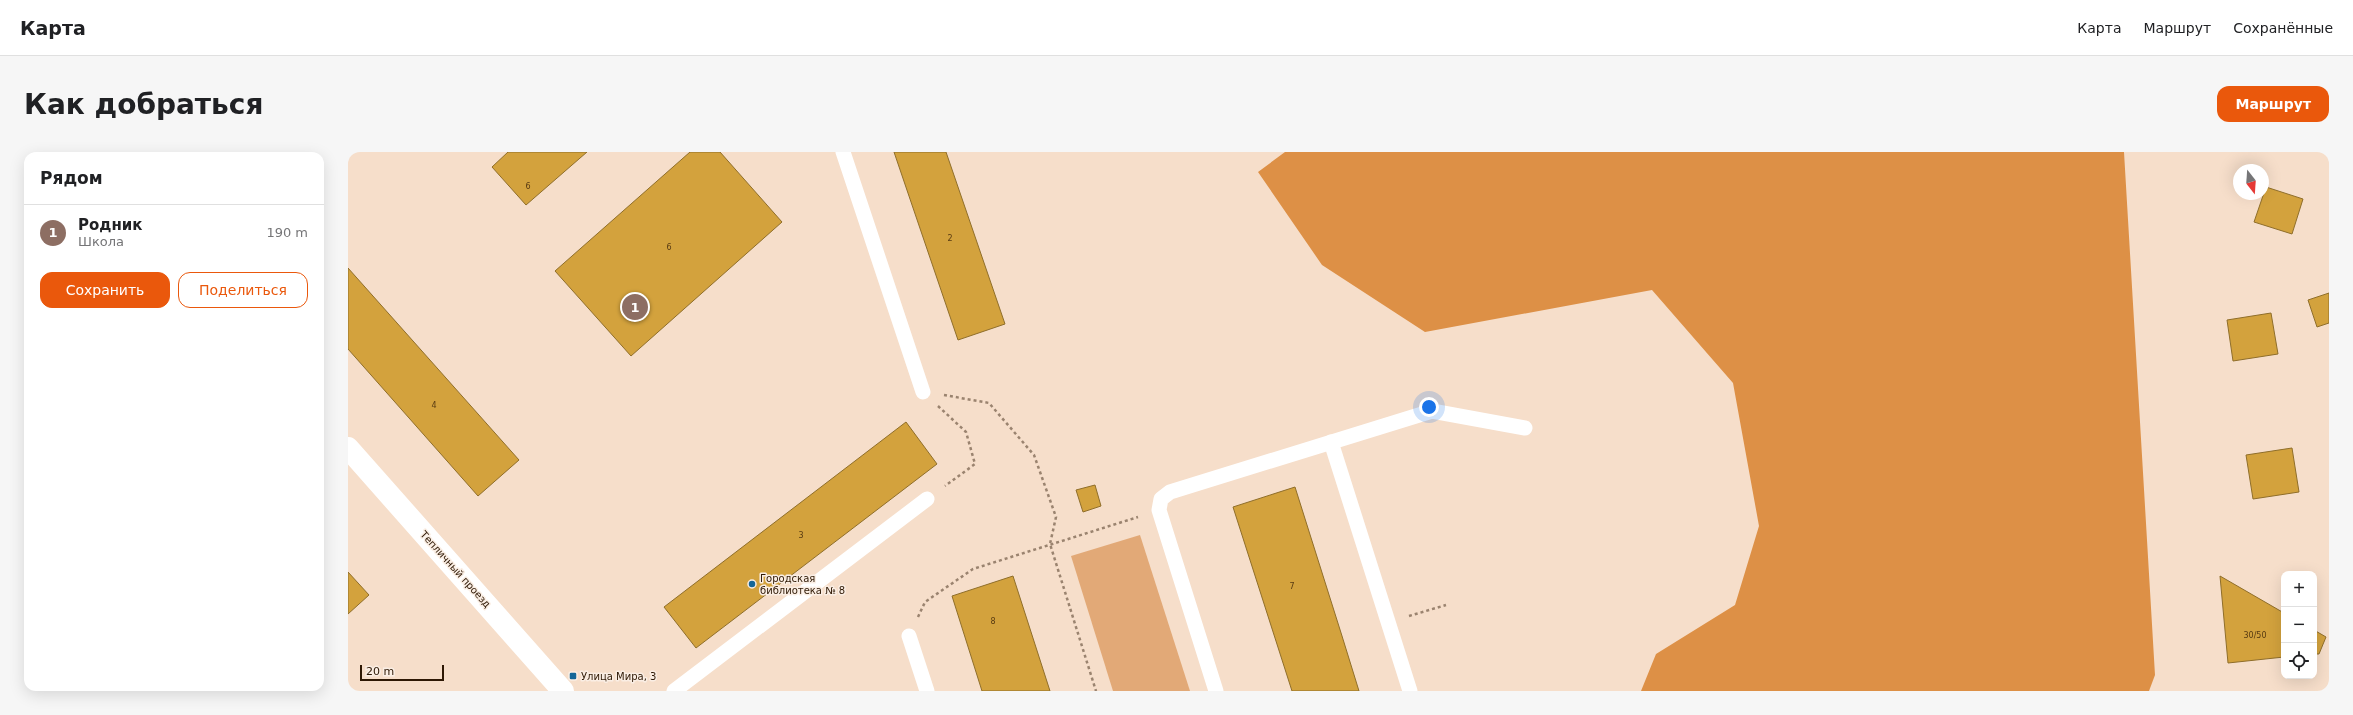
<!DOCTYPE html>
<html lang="ru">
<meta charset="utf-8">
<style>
body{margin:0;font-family:"DejaVu Sans",sans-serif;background:#f6f6f6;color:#202124}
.controls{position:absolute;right:12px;bottom:12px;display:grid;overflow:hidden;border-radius:8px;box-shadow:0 4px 16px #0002}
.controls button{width:36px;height:36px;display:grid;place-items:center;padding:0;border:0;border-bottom:1px solid #e0e0e0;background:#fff;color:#202124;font:20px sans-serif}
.compass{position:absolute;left:1885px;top:12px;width:36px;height:36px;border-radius:50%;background:#fff;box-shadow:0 4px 16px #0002;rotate:163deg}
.scale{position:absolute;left:12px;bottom:10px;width:84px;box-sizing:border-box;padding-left:4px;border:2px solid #2e1804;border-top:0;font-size:11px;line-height:14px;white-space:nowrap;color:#2e1804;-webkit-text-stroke:3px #faeee4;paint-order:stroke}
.you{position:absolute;left:1081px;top:255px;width:14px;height:14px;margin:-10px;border:3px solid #fff;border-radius:50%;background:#1a73e8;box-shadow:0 0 0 6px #1a73e833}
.badge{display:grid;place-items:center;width:26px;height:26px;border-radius:50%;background:#ea580c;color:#fff;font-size:13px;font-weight:700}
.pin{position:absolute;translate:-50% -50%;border:2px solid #fff;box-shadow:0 1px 4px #0006}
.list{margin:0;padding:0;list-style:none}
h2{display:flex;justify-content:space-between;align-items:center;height:52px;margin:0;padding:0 16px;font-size:17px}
h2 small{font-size:13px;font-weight:400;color:#757577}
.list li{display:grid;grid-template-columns:26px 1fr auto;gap:12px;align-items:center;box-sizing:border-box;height:56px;padding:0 16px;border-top:1px solid #e0e0e0}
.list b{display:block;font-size:15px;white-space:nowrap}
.list p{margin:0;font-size:13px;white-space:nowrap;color:#757577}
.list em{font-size:13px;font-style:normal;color:#757577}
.actions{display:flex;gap:8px;padding:12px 16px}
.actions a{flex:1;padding:9px 0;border:1px solid #ea580c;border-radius:12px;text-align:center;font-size:14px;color:#ea580c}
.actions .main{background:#ea580c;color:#fff}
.icon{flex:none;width:22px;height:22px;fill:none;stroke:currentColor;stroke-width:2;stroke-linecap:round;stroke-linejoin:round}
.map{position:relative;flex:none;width:1981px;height:539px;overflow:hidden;border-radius:12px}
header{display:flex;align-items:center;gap:24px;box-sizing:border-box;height:56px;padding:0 20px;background:#fff;border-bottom:1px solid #e0e0e0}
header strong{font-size:19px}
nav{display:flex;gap:22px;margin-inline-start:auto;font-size:14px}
.intro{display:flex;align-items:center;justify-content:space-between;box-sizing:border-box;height:96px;padding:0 24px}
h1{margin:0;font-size:28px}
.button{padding:10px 18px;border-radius:12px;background:#ea580c;color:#fff;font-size:14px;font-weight:700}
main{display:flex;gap:24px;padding:0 24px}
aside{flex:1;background:#fff;border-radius:12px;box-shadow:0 4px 16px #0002}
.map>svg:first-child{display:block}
.green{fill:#e2a977}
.forest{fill:#dd9046}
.building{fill:#d3a23d;stroke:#8f6e2a}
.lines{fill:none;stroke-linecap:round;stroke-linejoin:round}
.path{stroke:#9a836f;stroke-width:2.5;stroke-dasharray:3 3;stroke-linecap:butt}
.service{stroke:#fff;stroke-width:15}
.tertiary{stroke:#fff;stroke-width:22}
.poi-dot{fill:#146697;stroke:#faeee4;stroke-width:1.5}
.labels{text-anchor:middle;stroke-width:3;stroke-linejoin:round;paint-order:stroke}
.number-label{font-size:8px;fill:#573a12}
.street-label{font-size:10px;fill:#2e1804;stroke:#faeee4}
.poi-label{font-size:10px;fill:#2e1804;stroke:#faeee4;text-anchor:start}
</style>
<header>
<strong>Карта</strong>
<nav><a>Карта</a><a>Маршрут</a><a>Сохранённые</a></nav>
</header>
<div class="intro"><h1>Как добраться</h1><a class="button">Маршрут</a></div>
<main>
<aside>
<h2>Рядом<small></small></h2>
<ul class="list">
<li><span class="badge" style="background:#8d6e63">1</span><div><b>Родник</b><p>Школа</p></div><em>190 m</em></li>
</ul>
<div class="actions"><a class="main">Сохранить</a><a>Поделиться</a></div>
</aside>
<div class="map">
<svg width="1981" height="539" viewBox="0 0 1981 539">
<rect width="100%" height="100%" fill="#f6deca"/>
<!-- green -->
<polygon class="green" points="792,383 842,539 765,539 723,404"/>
<!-- forest -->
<polygon class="forest" points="937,0 1776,0 1807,523 1801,539 1293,539 1308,502 1387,453 1411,374 1385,231 1304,138 1077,180 974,113 910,20"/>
<!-- building -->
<g class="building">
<polygon points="160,0 239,0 178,53 144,15"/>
<polygon points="342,0 372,0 434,70 283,204 207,119"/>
<polygon points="546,0 598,0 657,172 610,188"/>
<polygon points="1918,35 1955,47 1944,82 1906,70"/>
<polygon points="0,116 171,308 130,344 0,197"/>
<polygon points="1981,141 1981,171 1969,175 1960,148"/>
<polygon points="1923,161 1930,202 1885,209 1879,168"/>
<polygon points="558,270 589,312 348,496 316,455"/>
<polygon points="1944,296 1951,340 1905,347 1898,303"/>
<polygon points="747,333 753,354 735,360 728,338"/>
<polygon points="947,335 994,484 1011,539 944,539 885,355"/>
<polygon points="0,420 21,443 0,462"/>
<polygon points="665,424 702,539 634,539 604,444"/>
<polygon points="1872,424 1936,461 1936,505 1880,511"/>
<polygon points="1966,478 1978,485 1971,502 1966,502"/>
</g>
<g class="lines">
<!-- path -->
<g class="path">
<polyline points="596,243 641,251 686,303 708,365 702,392 748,539"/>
<polyline points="590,254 618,280 627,312 597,334"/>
<polyline points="1061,464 1098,453"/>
<polyline points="570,465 577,450 625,417 790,365"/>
</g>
<!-- service -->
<g class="service">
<polyline points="495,0 575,240"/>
<polyline points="983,290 1062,539"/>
<polyline points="561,484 579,539"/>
<polyline points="326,539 579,347"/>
<polyline points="868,539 811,358 813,347 822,340 1084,259 1177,276"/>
</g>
<!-- tertiary -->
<polyline class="tertiary" points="0,296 215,539"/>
</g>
<!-- markers -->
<g class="poi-dot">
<circle cx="404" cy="432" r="4"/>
<rect x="221" y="520" width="8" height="8" rx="2"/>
</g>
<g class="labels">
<!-- number labels -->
<g class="number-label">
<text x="180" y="37">6</text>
<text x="602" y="89">2</text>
<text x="321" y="98">6</text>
<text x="86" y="256">4</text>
<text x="453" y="386">3</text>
<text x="944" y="437">7</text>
<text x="645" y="472">8</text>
<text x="1907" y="486">30/50</text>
</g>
<!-- street labels -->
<g class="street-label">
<text transform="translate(108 417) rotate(48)" y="4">Тепличный проезд</text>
</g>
<!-- poi labels -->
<g class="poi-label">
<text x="412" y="430">Городская<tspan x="412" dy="12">библиотека № 8</tspan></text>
<text x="233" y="528">Улица Мира, 3</text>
</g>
</g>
</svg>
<div class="controls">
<button>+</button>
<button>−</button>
<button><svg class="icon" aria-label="locate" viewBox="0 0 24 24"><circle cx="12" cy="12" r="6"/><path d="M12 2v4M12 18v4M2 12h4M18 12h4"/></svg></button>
</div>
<svg class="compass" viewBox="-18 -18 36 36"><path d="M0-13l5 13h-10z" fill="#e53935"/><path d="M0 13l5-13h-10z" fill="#757577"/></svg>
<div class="scale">20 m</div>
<div class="you"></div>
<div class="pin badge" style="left:287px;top:155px;background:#8d6e63">1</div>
</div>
</main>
